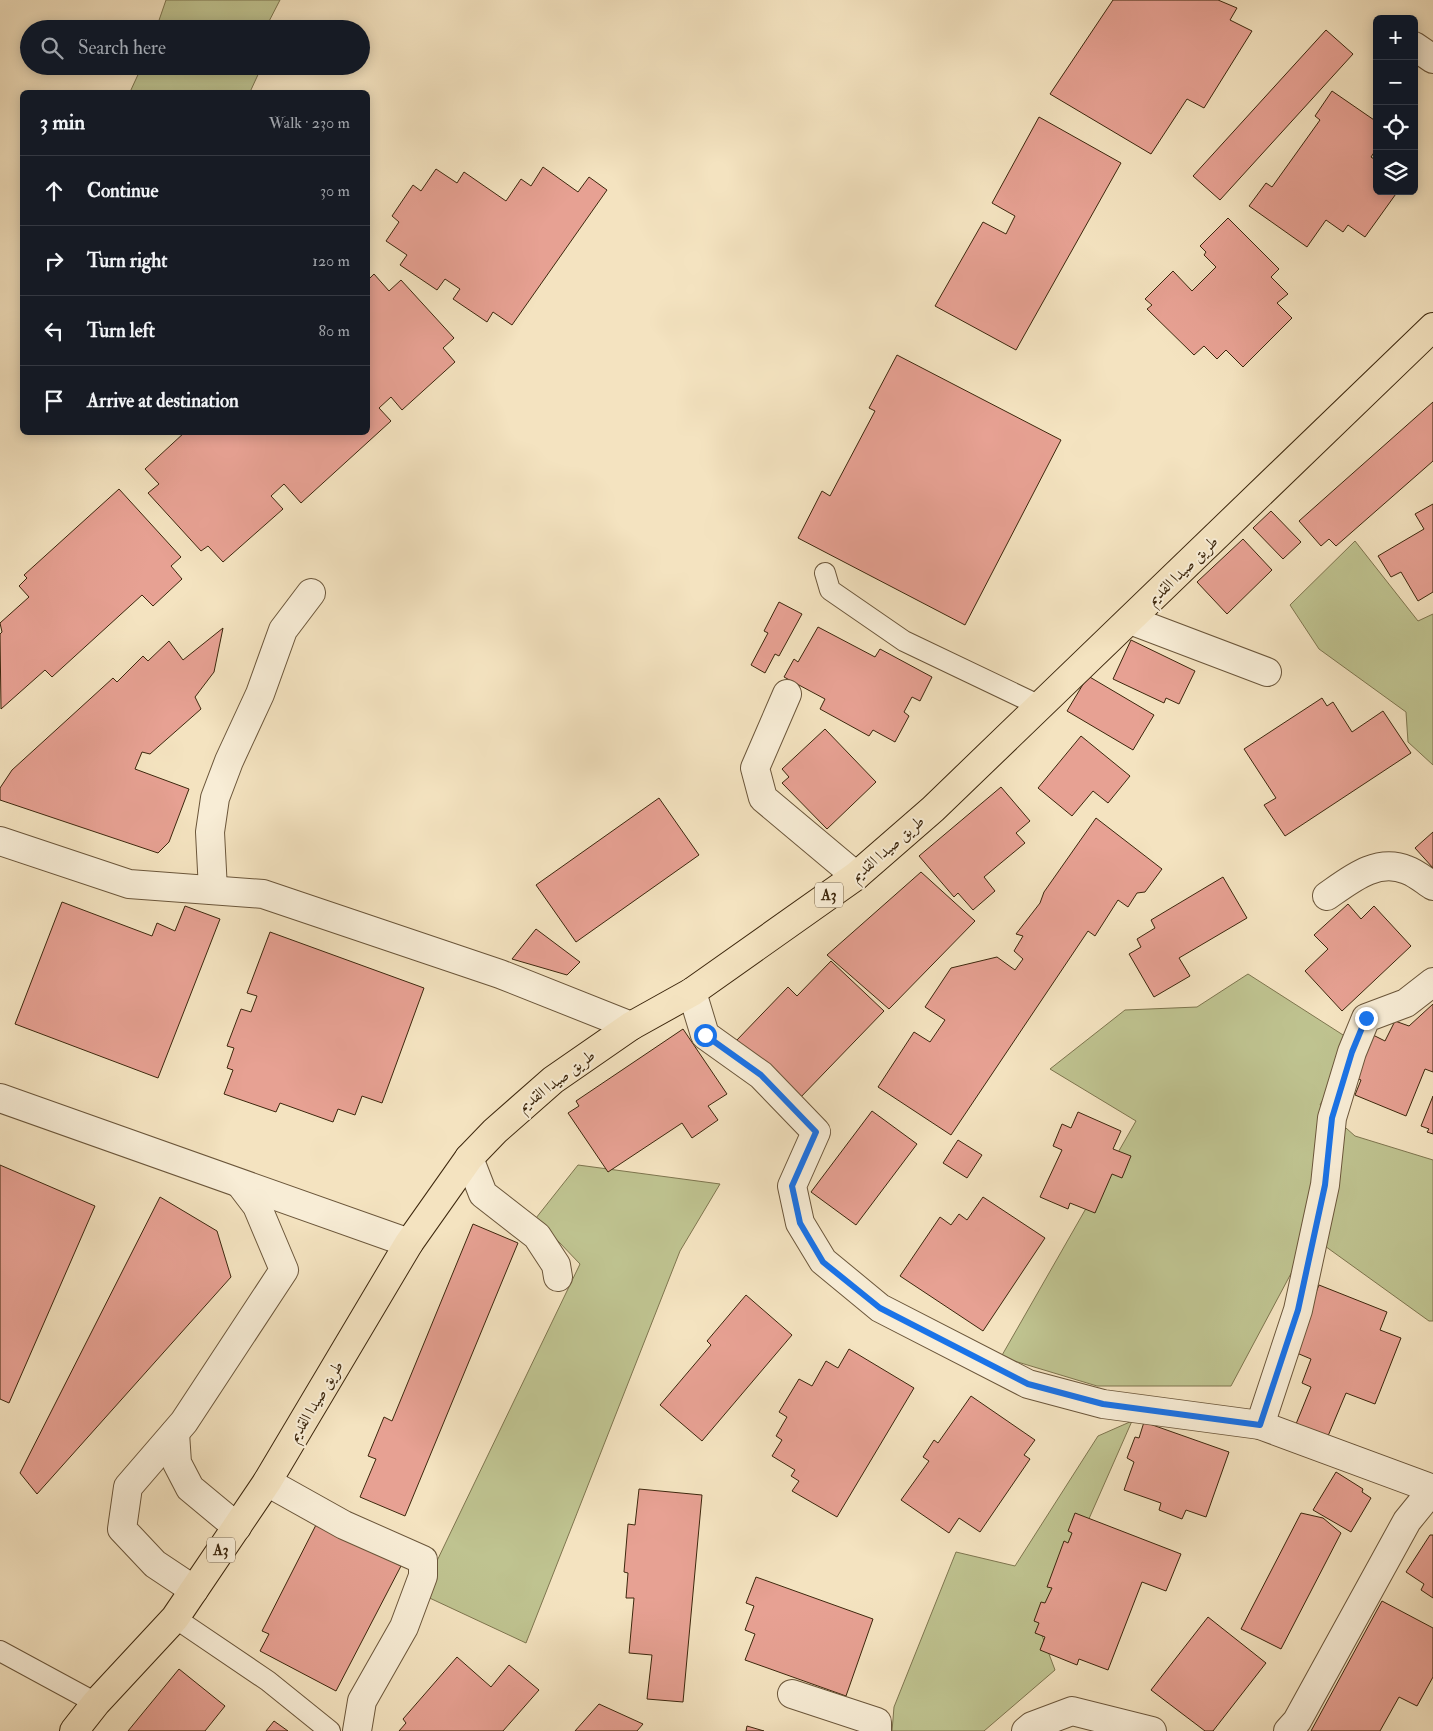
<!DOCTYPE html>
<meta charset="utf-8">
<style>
body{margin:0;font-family:"IM FELL Double Pica",Amiri,serif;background:#20242c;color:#f1f3f6}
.controls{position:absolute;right:15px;top:15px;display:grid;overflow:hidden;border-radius:8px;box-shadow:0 2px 12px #0003}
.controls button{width:45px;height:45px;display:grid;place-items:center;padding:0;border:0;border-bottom:1px solid #363941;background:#171b24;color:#f1f3f6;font:25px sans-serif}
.stop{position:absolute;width:15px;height:15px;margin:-11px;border:4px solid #1a73e8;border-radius:50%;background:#fff}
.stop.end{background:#1a73e8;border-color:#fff;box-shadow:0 1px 5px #0008}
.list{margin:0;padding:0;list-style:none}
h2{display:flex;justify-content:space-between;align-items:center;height:65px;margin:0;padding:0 20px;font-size:21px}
h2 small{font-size:16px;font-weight:400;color:#9ea1a6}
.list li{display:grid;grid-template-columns:32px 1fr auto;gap:15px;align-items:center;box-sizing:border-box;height:70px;padding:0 20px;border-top:1px solid #363941}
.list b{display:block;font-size:19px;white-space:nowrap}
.list em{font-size:16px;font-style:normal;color:#9ea1a6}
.icon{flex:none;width:28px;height:28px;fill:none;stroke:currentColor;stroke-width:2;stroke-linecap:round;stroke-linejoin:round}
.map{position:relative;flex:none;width:1433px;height:1731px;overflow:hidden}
.search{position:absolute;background:#171b24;box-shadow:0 2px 12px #0003;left:20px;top:20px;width:350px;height:55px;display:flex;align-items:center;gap:12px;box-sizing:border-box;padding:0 18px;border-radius:28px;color:#9ea1a6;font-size:19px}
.panel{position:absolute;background:#171b24;box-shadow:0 2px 12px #0003;left:20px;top:90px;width:350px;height:345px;border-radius:8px}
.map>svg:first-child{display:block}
.green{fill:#bfc390;stroke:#7e754e}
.building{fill:#e7a193;stroke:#3d270d}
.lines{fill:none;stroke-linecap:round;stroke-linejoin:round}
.service-casing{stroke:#6b563a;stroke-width:22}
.minor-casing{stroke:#6b563a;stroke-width:30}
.trunk-casing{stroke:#3d270d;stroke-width:30}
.service{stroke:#f8edd6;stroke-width:20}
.minor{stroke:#f8edd6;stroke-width:28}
.trunk{stroke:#f4e3c0;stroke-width:28}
.route{stroke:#1a73e8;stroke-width:6}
.labels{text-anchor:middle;stroke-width:4;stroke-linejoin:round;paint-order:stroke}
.shield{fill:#f8edd6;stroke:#756249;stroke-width:1}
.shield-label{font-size:15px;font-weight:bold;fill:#3d270d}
.street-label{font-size:16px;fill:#3d270d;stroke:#f8edd6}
</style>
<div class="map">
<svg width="1433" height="1731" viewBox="0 0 1433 1731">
<rect width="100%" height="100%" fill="#f4e3c0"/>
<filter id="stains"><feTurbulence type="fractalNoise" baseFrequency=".004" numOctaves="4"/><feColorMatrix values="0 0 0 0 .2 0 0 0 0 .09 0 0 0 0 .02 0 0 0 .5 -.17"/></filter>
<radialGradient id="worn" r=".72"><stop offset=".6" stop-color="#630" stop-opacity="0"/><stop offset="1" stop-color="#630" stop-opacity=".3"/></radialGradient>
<!-- green -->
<g class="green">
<polygon points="166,0 280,0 265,29 156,29"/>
<polygon points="142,66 262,66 250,92 130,92"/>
<polygon points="1355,541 1418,621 1433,614 1433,765 1408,742 1406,712 1319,649 1290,605"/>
<polygon points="1248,974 1354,1042 1320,1105 1355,1136 1433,1160 1433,1321 1429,1321 1311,1236 1231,1386 1097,1386 1001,1357 1136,1121 1050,1069 1125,1010 1197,1007"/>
<polygon points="578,1165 720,1184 680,1251 526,1643 421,1594 580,1264 536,1218"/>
<polygon points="1132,1421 1040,1630 1055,1670 984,1731 892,1731 894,1707 956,1552 1015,1566 1098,1436"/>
</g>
<!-- building -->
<g class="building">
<polygon points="1113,0 1218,0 1237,8 1230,20 1252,31 1204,108 1187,99 1151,154 1050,94"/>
<polygon points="1326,30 1353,54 1220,200 1193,176"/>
<polygon points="1332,91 1377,122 1377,148 1371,157 1377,161 1377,191 1398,191 1365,237 1348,225 1343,232 1326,220 1307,247 1249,206 1266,183 1272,187 1320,120 1315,116"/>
<polygon points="1039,117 1121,163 1016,350 935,306 983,222 1006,234 1015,216 992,203"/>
<polygon points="543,167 578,192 589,177 607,190 512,325 493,312 487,322 453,299 460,289 445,279 437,290 400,265 407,255 386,241 399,222 392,216 413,185 421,191 436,169 457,183 464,172 506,201 521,179 531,186"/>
<polygon points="1228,218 1279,269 1271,277 1288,294 1277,303 1292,318 1243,367 1226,350 1217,359 1204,346 1194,355 1147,309 1152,305 1145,299 1173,271 1192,291 1216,267 1204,255 1206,252 1200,246"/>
<polygon points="374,274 389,291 401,280 454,338 443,348 455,362 402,410 391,397 379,408 391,421 301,503 284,484 271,496 283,509 223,562 208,546 201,551 148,493 159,484 145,469 185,432 368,432 368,280"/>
<polygon points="897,355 1061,440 965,625 798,538 822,491 830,496 875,411 869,408"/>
<polygon points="1433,402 1433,461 1336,546 1329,539 1321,546 1299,521"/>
<polygon points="119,489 181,557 171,566 182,579 153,606 142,595 52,677 45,670 1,709 0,634 2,632 0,623 29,597 19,586 27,578 24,575"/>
<polygon points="1433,504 1433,592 1418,601 1401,572 1391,577 1378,556 1424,529 1415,514"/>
<polygon points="1271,511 1301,542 1283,559 1253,528"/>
<polygon points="1243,539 1272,570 1227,614 1197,582"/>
<polygon points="779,602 802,614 779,656 775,654 765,673 751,665 768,633 764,631"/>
<polygon points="818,627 875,657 880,649 932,677 920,701 912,697 904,712 909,716 895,742 873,730 869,736 820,709 825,699 784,677 794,659 798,662"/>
<polygon points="223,628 214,672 195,697 201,709 150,754 142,752 135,769 189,789 169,842 158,853 0,800 0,788 12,770 113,678 117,682 143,656 148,661 169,641 183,660"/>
<polygon points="1131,640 1195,671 1179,704 1166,698 1164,703 1113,679"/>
<polygon points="1088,676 1154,715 1133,750 1067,711"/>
<polygon points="1322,698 1327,706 1333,702 1352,732 1383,711 1411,753 1285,836 1264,805 1276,798 1244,749"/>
<polygon points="825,729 876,782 827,829 782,783 789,777 782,769"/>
<polygon points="1081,736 1130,776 1108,803 1093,791 1072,816 1038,788"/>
<polygon points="1001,787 1030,821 1016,833 1025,843 984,877 995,891 973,910 958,893 954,897 919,856"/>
<polygon points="659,798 699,855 576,942 536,885"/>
<polygon points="1096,818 1162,869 1145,892 1137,893 1128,907 1118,900 1095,936 1088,931 951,1135 878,1087 914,1032 930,1042 945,1020 925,1007 951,968 997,957 1015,970 1023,959 1014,951 1023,936 1016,934 1040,903 1044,892"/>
<polygon points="1433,832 1433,868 1415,848"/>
<polygon points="921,872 975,921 889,1009 827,955"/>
<polygon points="1223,877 1247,918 1179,958 1190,976 1154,997 1129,954 1141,947 1137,939 1155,928 1151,920"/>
<polygon points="62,902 152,936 157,923 175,931 185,906 220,919 158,1078 15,1024"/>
<polygon points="1348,904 1361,919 1374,906 1411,946 1342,1011 1305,971 1328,949 1314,935"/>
<polygon points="536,929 580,962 567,975 512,959"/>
<polygon points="270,932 424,988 382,1103 362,1096 355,1115 338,1109 333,1122 280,1103 276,1112 224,1094 233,1070 227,1068 234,1048 227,1046 241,1009 251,1012 257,996 247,993"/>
<polygon points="831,961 884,1011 798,1100 736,1041 788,987 797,996"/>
<polygon points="1433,1004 1433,1072 1425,1069 1406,1116 1355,1095 1361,1080 1352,1076 1369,1033 1385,1041 1395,1021 1409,1026"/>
<polygon points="683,1029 727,1094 708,1106 718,1120 692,1138 682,1123 608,1172 568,1113 579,1106 576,1101"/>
<polygon points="1433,1096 1433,1134 1427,1132 1429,1129 1421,1126"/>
<polygon points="872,1111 917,1144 856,1225 811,1192"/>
<polygon points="1078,1112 1121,1131 1113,1149 1131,1156 1122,1178 1112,1174 1095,1213 1070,1203 1068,1209 1040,1197 1062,1150 1053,1146 1062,1124 1071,1128"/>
<polygon points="958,1140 982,1155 967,1178 943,1163"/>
<polygon points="0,1165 95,1206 9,1403 0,1399"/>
<polygon points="160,1197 217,1231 231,1277 37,1494 20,1473"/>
<polygon points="983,1197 1045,1238 983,1331 900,1276 940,1217 951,1225 959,1214 967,1220"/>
<polygon points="473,1224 518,1243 405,1516 360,1497 376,1459 368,1456 384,1417 392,1421"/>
<polygon points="1319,1285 1387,1312 1380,1330 1401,1338 1375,1404 1346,1393 1328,1436 1296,1424 1311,1387 1302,1383 1311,1359 1292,1351"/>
<polygon points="746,1295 792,1335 702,1441 660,1405 711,1345 707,1341"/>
<polygon points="849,1349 914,1388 837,1517 792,1491 799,1481 791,1476 795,1470 772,1456 782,1440 776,1436 787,1417 779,1412 799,1379 812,1386 826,1361 838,1368"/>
<polygon points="971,1396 1035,1440 1024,1455 1030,1459 980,1532 959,1518 949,1533 901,1500 929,1461 923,1457 934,1440 938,1443"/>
<polygon points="1144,1422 1229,1452 1206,1517 1186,1510 1182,1519 1159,1510 1161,1503 1124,1490 1134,1462 1127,1458 1135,1437 1139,1438"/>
<polygon points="1336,1472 1363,1489 1362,1492 1371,1498 1351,1532 1313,1510"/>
<polygon points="639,1489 702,1495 683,1702 647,1699 652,1655 629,1653 634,1598 626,1598 628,1573 624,1572 628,1524 635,1525"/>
<polygon points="1075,1513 1181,1554 1166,1591 1142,1582 1108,1670 1079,1659 1077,1665 1040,1650 1045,1637 1035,1633 1039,1623 1034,1621 1041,1602 1045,1603 1052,1588 1047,1587 1064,1541 1068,1543 1072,1533 1068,1531"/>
<polygon points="1301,1513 1323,1518 1341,1533 1281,1649 1241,1629"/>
<polygon points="317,1523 401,1566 336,1691 260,1651 269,1634 262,1631"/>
<polygon points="1430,1535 1433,1535 1433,1598 1421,1590 1424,1584 1406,1572"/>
<polygon points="756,1577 873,1619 846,1696 745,1660 755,1634 745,1630 754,1606 746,1603"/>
<polygon points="1382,1601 1433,1628 1433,1677 1417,1706 1399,1697 1380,1731 1311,1731"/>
<polygon points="1208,1617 1266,1663 1213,1731 1205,1731 1151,1690"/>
<polygon points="457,1657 491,1687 509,1665 539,1690 503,1731 399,1731 406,1723 403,1719"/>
<polygon points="179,1669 225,1706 205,1731 128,1731"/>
<polygon points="599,1704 643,1724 637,1731 575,1731"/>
<polygon points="274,1721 288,1731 266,1731"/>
<polygon points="747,1726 764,1731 746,1731"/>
</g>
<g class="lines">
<defs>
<g id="service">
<polyline points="825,573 830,590 904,641 1038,705"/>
<polyline points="175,1618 268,1681 330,1731"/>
<polyline points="0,1651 96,1703"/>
</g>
<g id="minor">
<polyline points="1414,46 1433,59"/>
<polyline points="1130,620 1267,672"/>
<polyline points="787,694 755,768 763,798 856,876"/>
<polyline points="0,841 129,884 263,894 500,974 631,1026"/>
<polyline points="213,890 210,832 215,798 229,761 260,694 283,630 311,593"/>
<path d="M1327,896C1350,880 1377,857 1407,870C1416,873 1425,881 1433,886"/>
<polyline points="692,992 705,1035 761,1075 816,1132 792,1186 800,1223 823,1261 880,1308 1028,1384 1103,1404 1260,1425 1433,1489"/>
<polyline points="0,1098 409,1243"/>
<polyline points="469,1158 483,1194 537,1236 556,1265 558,1277"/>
<polyline points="1260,1425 1298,1310 1325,1185 1332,1118 1352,1052 1366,1018 1406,1003 1433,982"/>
<polyline points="175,1433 177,1463 190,1488 237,1527"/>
<polyline points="267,1482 344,1525 423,1560 423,1576 404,1627 362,1701 357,1731"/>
<polyline points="194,1590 155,1564 122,1529 128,1487 184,1422 284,1270 257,1206 241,1185"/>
<polyline points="792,1694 877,1722 877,1731"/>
<polyline points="1026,1731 1032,1726 1072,1711 1152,1731"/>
<polyline points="1288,1731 1297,1721 1407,1521 1433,1489"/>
</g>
<polyline id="trunk" points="74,1731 96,1703 175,1618 267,1482 409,1243 469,1158 495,1131 553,1080 631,1026 692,992 856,876 933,809 1433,327"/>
</defs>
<!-- service casing -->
<use href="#service" class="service-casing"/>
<!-- minor casing -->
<use href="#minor" class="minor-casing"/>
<!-- trunk casing -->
<use href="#trunk" class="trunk-casing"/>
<!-- service -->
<use href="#service" class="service"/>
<!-- minor -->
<use href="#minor" class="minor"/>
<!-- trunk -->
<use href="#trunk" class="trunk"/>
</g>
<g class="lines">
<!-- route -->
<polyline class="route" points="705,1035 761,1075 816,1132 792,1186 800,1223 823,1262 880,1308 1028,1384 1103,1404 1260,1425 1298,1310 1325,1185 1332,1118 1352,1052 1366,1018"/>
</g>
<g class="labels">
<!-- shield labels -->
<g class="shield">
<rect x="815" y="882.5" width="28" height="25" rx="4"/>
<rect x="207" y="1537.5" width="28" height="25" rx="4"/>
</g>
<g class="shield-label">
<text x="829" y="900">A3</text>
<text x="221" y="1555">A3</text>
</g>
<!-- street labels -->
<g class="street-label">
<text transform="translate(1182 570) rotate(-44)" y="6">طريق صيدا القديم</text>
<text transform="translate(887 848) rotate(-41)" y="6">طريق صيدا القديم</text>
<text transform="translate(556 1080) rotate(-37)" y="6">طريق صيدا القديم</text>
<text transform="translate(315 1401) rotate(-59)" y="6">طريق صيدا القديم</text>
</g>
</g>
<rect width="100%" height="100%" filter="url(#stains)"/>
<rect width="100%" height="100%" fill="url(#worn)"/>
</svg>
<div class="controls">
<button>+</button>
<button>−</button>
<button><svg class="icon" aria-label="locate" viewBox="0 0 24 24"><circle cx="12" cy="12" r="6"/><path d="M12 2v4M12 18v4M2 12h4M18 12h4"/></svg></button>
<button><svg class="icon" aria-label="layers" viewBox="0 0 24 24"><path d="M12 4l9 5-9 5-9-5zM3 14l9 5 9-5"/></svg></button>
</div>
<div class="stop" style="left:705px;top:1035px"></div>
<div class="stop end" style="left:1366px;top:1018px"></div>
<div class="search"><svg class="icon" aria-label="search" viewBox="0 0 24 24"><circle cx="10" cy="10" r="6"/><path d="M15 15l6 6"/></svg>Search here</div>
<section class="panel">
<h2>3 min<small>Walk · 230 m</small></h2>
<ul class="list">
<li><svg class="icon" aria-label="ahead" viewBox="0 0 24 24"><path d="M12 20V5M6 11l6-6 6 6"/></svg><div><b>Continue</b></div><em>30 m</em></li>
<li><svg class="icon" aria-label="right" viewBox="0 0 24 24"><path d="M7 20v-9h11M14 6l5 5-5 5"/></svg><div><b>Turn right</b></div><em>120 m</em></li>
<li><svg class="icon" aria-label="left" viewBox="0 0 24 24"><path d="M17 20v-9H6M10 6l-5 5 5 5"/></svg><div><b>Turn left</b></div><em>80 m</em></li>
<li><svg class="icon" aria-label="arrive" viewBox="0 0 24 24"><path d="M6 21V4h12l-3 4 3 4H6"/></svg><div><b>Arrive at destination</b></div></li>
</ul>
</section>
</div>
